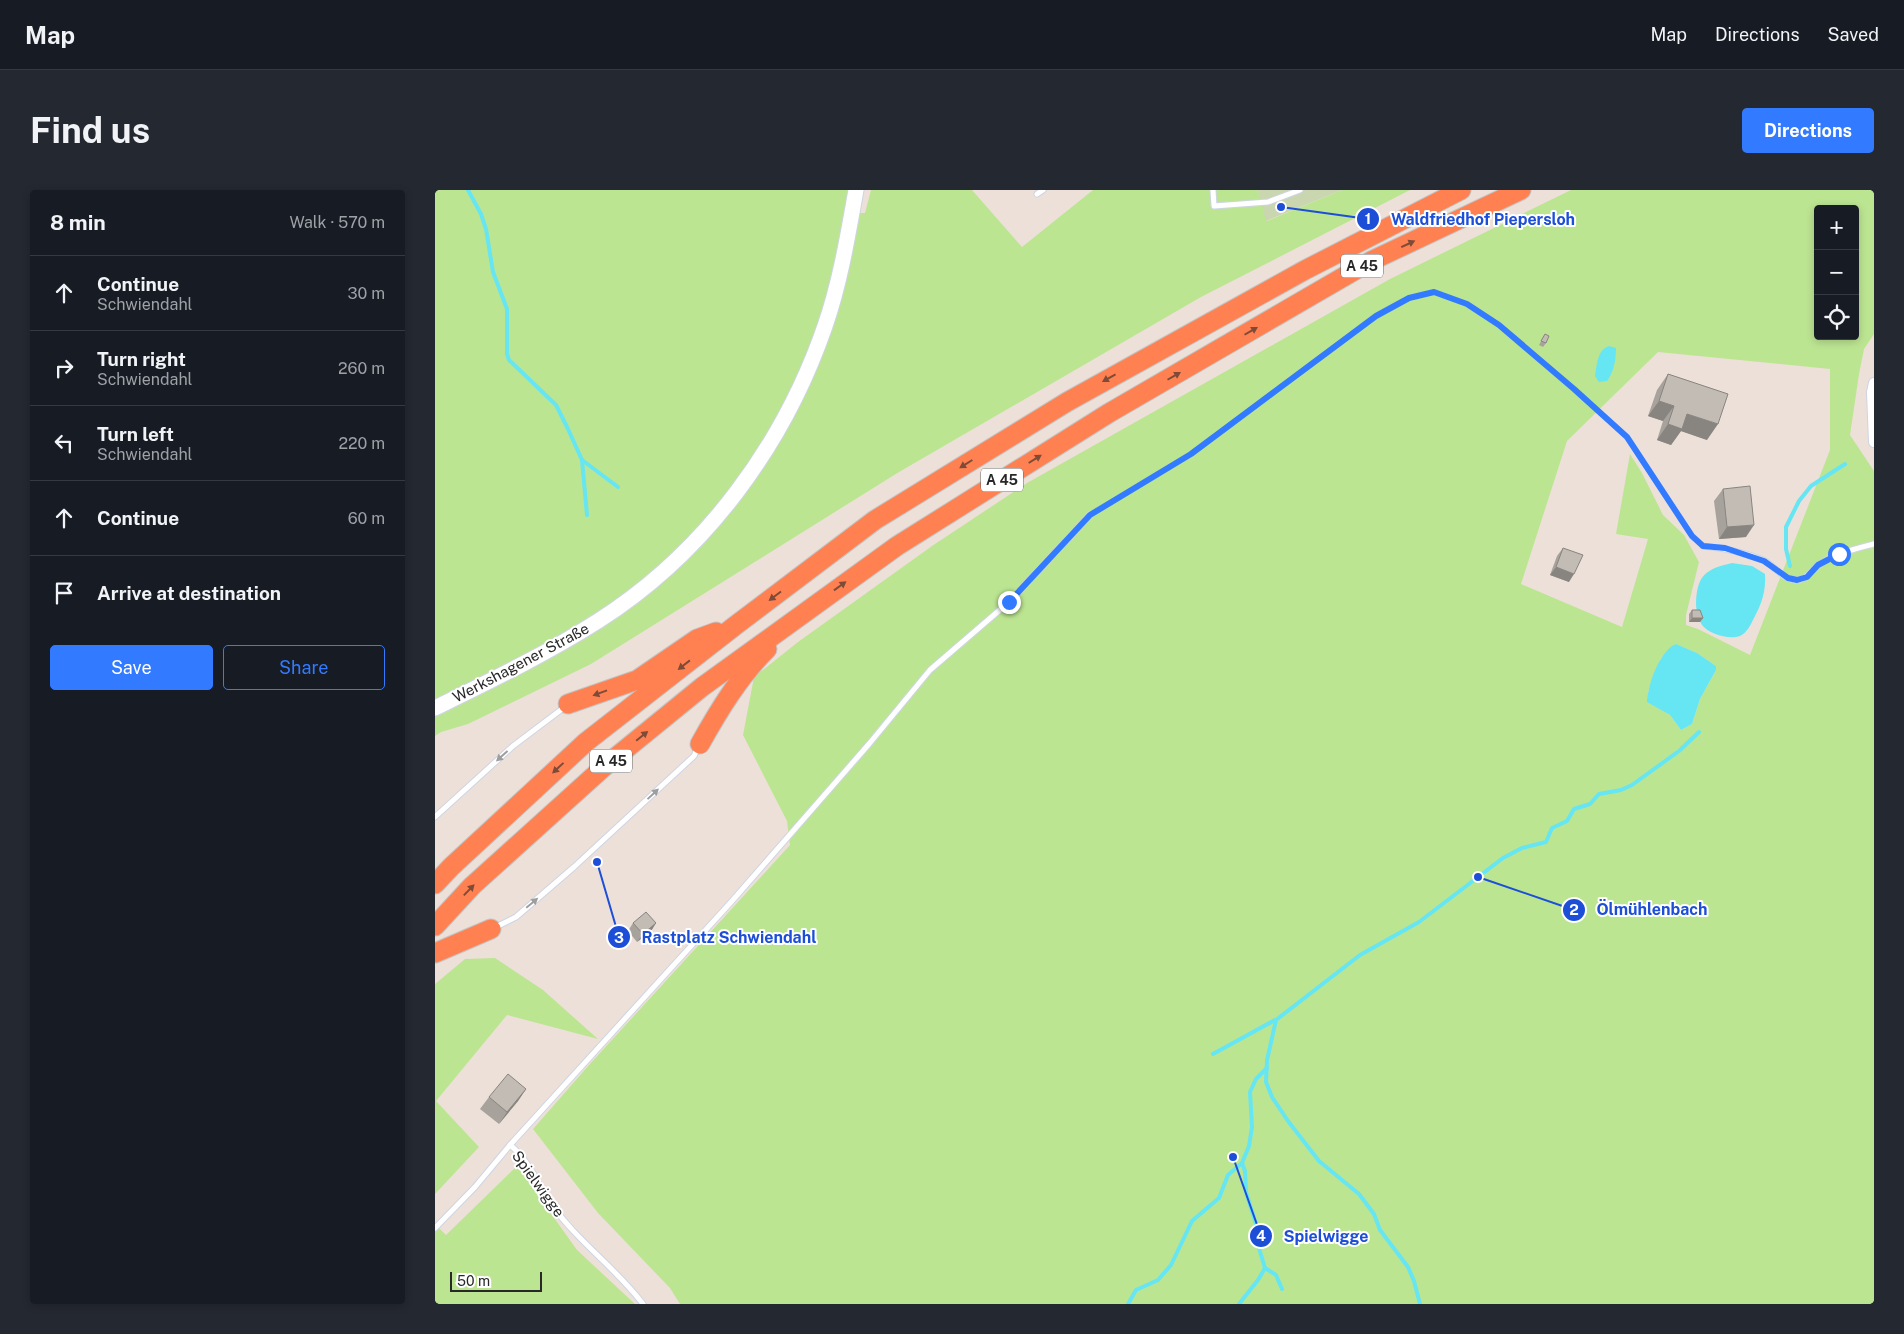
<!DOCTYPE html>
<meta charset="utf-8">
<style>
body{margin:0;font-family:"Public Sans",sans-serif;background:#242831;color:#f1f3f6}
.controls{position:absolute;right:15px;top:15px;display:grid;overflow:hidden;border-radius:5px;box-shadow:0 2px 8px #0003}
.controls button{width:45px;height:45px;display:grid;place-items:center;padding:0;border:0;border-bottom:1px solid #363941;background:#171b24;color:#f1f3f6;font:25px sans-serif}
.scale{position:absolute;left:15px;bottom:12px;width:92px;box-sizing:border-box;padding-left:5px;border:2px solid #282828;border-top:0;font-size:14px;line-height:18px;white-space:nowrap;color:#282828;-webkit-text-stroke:4px #fff;paint-order:stroke}
.stop{position:absolute;width:15px;height:15px;margin:-11px;border:4px solid #327aff;border-radius:50%;background:#fff}
.stop.end{background:#327aff;border-color:#fff;box-shadow:0 1px 5px #0008}
.list{margin:0;padding:0;list-style:none}
h2{display:flex;justify-content:space-between;align-items:center;height:65px;margin:0;padding:0 20px;font-size:21px}
h2 small{font-size:16px;font-weight:400;color:#9ea1a6}
.list li{display:grid;grid-template-columns:32px 1fr auto;gap:15px;align-items:center;box-sizing:border-box;height:75px;padding:0 20px;border-top:1px solid #363941}
.list b{display:block;font-size:19px;white-space:nowrap}
.list p{margin:0;font-size:16px;white-space:nowrap;color:#9ea1a6}
.list em{font-size:16px;font-style:normal;color:#9ea1a6}
.actions{display:flex;gap:10px;padding:15px 20px}
.actions a{flex:1;padding:11px 0;border:1px solid #327aff;border-radius:5px;text-align:center;font-size:18px;color:#327aff}
.actions .main{background:#327aff;color:#fff}
.icon{flex:none;width:28px;height:28px;fill:none;stroke:currentColor;stroke-width:2;stroke-linecap:round;stroke-linejoin:round}
.map{position:relative;flex:none;width:1439px;height:1114px;overflow:hidden;border-radius:5px}
header{display:flex;align-items:center;gap:30px;box-sizing:border-box;height:70px;padding:0 25px;background:#171b24;border-bottom:1px solid #363941}
header strong{font-size:24px}
nav{display:flex;gap:28px;margin-inline-start:auto;font-size:18px}
.intro{display:flex;align-items:center;justify-content:space-between;box-sizing:border-box;height:120px;padding:0 30px}
h1{margin:0;font-size:35px}
.button{padding:12px 22px;border-radius:5px;background:#327aff;color:#fff;font-size:18px;font-weight:700}
main{display:flex;gap:30px;padding:0 30px}
aside{flex:1;background:#171b24;border-radius:5px;box-shadow:0 2px 8px #0003}
.map>svg:first-child{display:block}
.green{fill:#bce592;fill-rule:evenodd}
.cemetery{fill:#c9d6af}
.water{fill:#66e5f3}
.lines{fill:none;stroke-linecap:round;stroke-linejoin:round}
.stream{stroke:#66e5f3;stroke-width:4}
.lane-casing{stroke:#ced5e2;stroke-width:7}
.street-casing{stroke:#ced5e2;stroke-width:12}
.secondary-casing{stroke:#ced5e2;stroke-width:17}
.highway-casing{stroke:#c3c3c3;stroke-width:21}
.path{stroke:#c3c3c3;stroke-width:2.5;stroke-dasharray:4 2.5;stroke-linecap:butt}
.lane{stroke:#fff;stroke-width:5}
.street{stroke:#fff;stroke-width:10}
.secondary{stroke:#fff;stroke-width:15}
.highway{stroke:#ff8050;stroke-width:19}
.wall{fill:#a8a29c}
.shaded-wall{fill:#88847f}
.building{fill:#c3bcb5;stroke:#88847f}
.oneway{fill:#7e4b38}
.oneway2{fill:#9e9e9e}
.route{stroke:#327aff;stroke-width:6}
.labels{text-anchor:middle;stroke-width:4;stroke-linejoin:round;paint-order:stroke}
.shield{fill:#fff;stroke:#686868;stroke-width:1}
.shield-label{font-size:14px;font-weight:bold;fill:#282828}
.street-label{font-size:15px;fill:#282828;stroke:#fff}
.leader{fill:none;stroke:#1d4ed8;stroke-width:2}
.callout-dot{fill:#1d4ed8;stroke:#fff;stroke-width:2}
.mark-label{font-size:15px;text-anchor:middle;font-weight:bold;fill:#fff}
.callout-label{font-size:16px;text-anchor:middle;font-weight:bold;fill:#1d4ed8;stroke:#fff;stroke-width:4;stroke-linejoin:round;paint-order:stroke}
</style>
<header>
<strong>Map</strong>
<nav><a>Map</a><a>Directions</a><a>Saved</a></nav>
</header>
<div class="intro"><h1>Find us</h1><a class="button">Directions</a></div>
<main>
<aside>
<h2>8 min<small>Walk · 570 m</small></h2>
<ul class="list">
<li><svg class="icon" aria-label="ahead" viewBox="0 0 24 24"><path d="M12 20V5M6 11l6-6 6 6"/></svg><div><b>Continue</b><p>Schwiendahl</p></div><em>30 m</em></li>
<li><svg class="icon" aria-label="right" viewBox="0 0 24 24"><path d="M7 20v-9h11M14 6l5 5-5 5"/></svg><div><b>Turn right</b><p>Schwiendahl</p></div><em>260 m</em></li>
<li><svg class="icon" aria-label="left" viewBox="0 0 24 24"><path d="M17 20v-9H6M10 6l-5 5 5 5"/></svg><div><b>Turn left</b><p>Schwiendahl</p></div><em>220 m</em></li>
<li><svg class="icon" aria-label="ahead" viewBox="0 0 24 24"><path d="M12 20V5M6 11l6-6 6 6"/></svg><div><b>Continue</b></div><em>60 m</em></li>
<li><svg class="icon" aria-label="arrive" viewBox="0 0 24 24"><path d="M6 21V4h12l-3 4 3 4H6"/></svg><div><b>Arrive at destination</b></div></li>
</ul>
<div class="actions"><a class="main">Save</a><a>Share</a></div>
</aside>
<div class="map">
<svg width="1439" height="1114" viewBox="0 0 1439 1114">
<rect width="100%" height="100%" fill="#ece0d9"/>
<!-- green -->
<g class="green">
<polygon points="0,0 426,0 421,23 430,23 436,0 537,0 587,57 658,0 823,0 832,31 907,0 975,0 766,107 464,282 156,474 33,534 6,542 0,546"/>
<path d="M1136,0H1439V144L1429,159L1424,184L1415,245L1439,281V1114H245L235,1098L163,1023L98,939L154,875L355,655L352,631L308,545L319,487L363,452L497,356L592,293L955,89ZM1383,19H1420V146H1383ZM1223,162L1395,179V260L1315,465L1263,439L1251,435V425L1264,372L1249,345L1228,325L1207,283L1195,264L1181,344L1213,349L1187,437L1086,394L1132,251ZM1241,454L1262,463L1281,476V480L1265,509L1257,534L1246,540L1235,525L1213,512V502L1226,468Z"/>
<polygon points="60,768 108,800 163,849 72,825 1,911 44,957 0,1004 0,794 30,769"/>
<polygon points="82,976 142,1060 200,1114 0,1114 0,1034 11,1045"/>
</g>
<!-- cemetery -->
<polygon class="cemetery" points="823,0 907,0 831,31"/>
<!-- water -->
<g class="water">
<path d="M1174,156L1181,158C1181,169 1179,182 1172,191L1164,192L1160,186C1162,175 1162,160 1174,156Z"/>
<path d="M1297,373L1317,376L1330,384C1331,401 1327,413 1319,428C1316,434 1312,443 1305,446C1294,450 1274,444 1267,435C1263,429 1261,420 1261,413C1262,385 1271,379 1297,373Z"/>
<path d="M1241,454L1262,463L1281,476V480L1265,509L1257,534L1246,540L1235,525L1212,512C1213,495 1224,461 1241,454Z"/>
</g>
<g class="lines">
<!-- stream -->
<g class="stream">
<polyline points="33,0 46,24 51,39 58,82 72,119 72,164 74,170 121,215 133,239 147,270 152,325"/>
<polyline points="147,270 183,297"/>
<polyline points="1355,376 1351,359 1351,337 1364,311 1376,296 1410,274"/>
<polyline points="778,864 840,830"/>
<polyline points="830,1078 841,1085 847,1099"/>
<polyline points="693,1114 701,1100 723,1090 736,1075 757,1031 784,1008 793,985 807,973 814,956 817,937 815,902 821,889 832,878"/>
<polyline points="804,1114 823,1090 830,1078 823,1055 821,1034 811,1002 810,981 807,973"/>
<polyline points="985,1114 979,1091 973,1077 945,1040 939,1024 924,1004 884,971 853,931 837,907 831,892 832,870 841,830 925,765 984,732 1068,668 1087,658 1111,652 1117,638 1132,631 1139,619 1155,614 1164,604 1186,600 1197,595 1244,561 1264,542"/>
</g>
<defs>
<g id="lane">
<polyline points="778,0 779,16 833,12 865,0"/>
<polyline points="602,4 608,0"/>
<path d="M1268,356C1288,358 1308,362 1328,370C1339,375 1347,389 1360,390C1373,390 1376,380 1385,374C1401,363 1420,359 1439,354"/>
<polyline points="0,627 78,556 131,516"/>
<polyline points="59,738 81,727 139,677 259,566 263,557"/>
<polyline points="75,955 297,711 434,554 495,480 574,412 655,325"/>
<path d="M0,1038L40,997L75,955C95,971 103,995 117,1015C143,1052 181,1078 208,1114"/>
</g>
<polyline id="street" points="1439,193 1437,202 1439,252"/>
<path id="secondary" d="M0,518C55,491 111,464 163,431C270,363 349,255 390,136C405,93 413,45 421,0"/>
<g id="highway">
<polyline points="133,514 202,490 262,449 281,442"/>
<path d="M265,554C284,520 304,487 332,459"/>
<polyline points="0,694 16,677 151,552 301,435 440,330 632,212 870,80 1026,0"/>
<polyline points="0,736 37,696 170,576 267,497 462,356 674,223 936,71 1086,0"/>
<polyline points="0,763 56,739"/>
</g>
</defs>
<!-- lane casing -->
<use href="#lane" class="lane-casing"/>
<!-- street casing -->
<use href="#street" class="street-casing"/>
<!-- secondary casing -->
<use href="#secondary" class="secondary-casing"/>
<!-- highway casing -->
<use href="#highway" class="highway-casing"/>
<!-- path -->
<polyline class="path" points="660,321 756,264 941,126 974,108 999,102 1033,114 1064,135 1139,199 1192,247 1229,305 1262,351"/>
<!-- lane -->
<use href="#lane" class="lane"/>
<!-- street -->
<use href="#street" class="street"/>
<!-- secondary -->
<use href="#secondary" class="secondary"/>
<!-- highway -->
<use href="#highway" class="highway"/>
</g>
<!-- wall -->
<g class="wall">
<polygon points="1110,144 1111,153 1108,157 1104,155"/>
<polygon points="1233,184 1272,250 1246,241 1236,255 1222,250 1228,231 1213,226 1222,200"/>
<polygon points="1288,299 1311,347 1284,349 1279,311"/>
<polygon points="1128,358 1134,392 1115,385 1122,366"/>
<polygon points="1257,420 1268,428 1265,432 1254,432 1254,424"/>
<polygon points="198,733 221,733 216,741 202,752 193,741"/>
<polygon points="91,899 83,911 64,934 45,919 54,907"/>
</g>
<!-- shaded-wall -->
<g class="shaded-wall">
<polygon points="1224,211 1239,216 1228,231 1213,226"/>
<polygon points="1252,224 1283,234 1272,250 1246,241 1236,255 1222,250 1233,234"/>
<polygon points="1319,335 1311,347 1284,349 1292,337"/>
<polygon points="1121,377 1139,384 1134,392 1115,385"/>
<polygon points="1257,428 1268,428 1265,432 1254,432"/>
<polygon points="221,733 216,741 202,752 208,744"/>
<polygon points="91,899 83,911 64,934 72,922"/>
</g>
<!-- building -->
<g class="building">
<polygon points="1110,144 1114,146 1111,153 1106,151"/>
<polygon points="1233,184 1293,204 1283,234 1252,224 1247,239 1233,234 1239,216 1224,211"/>
<polygon points="1315,296 1319,335 1292,337 1288,299"/>
<polygon points="1128,358 1148,365 1139,384 1121,377"/>
<polygon points="1257,420 1265,420 1268,428 1257,428"/>
<polygon points="211,722 221,733 208,744 198,733"/>
<polygon points="73,884 91,899 72,922 54,907"/>
</g>
<!-- one-way arrows -->
<defs><path id="oneway-solid" d="M-6-.8H1V-3.2L6.5 0L1 3.2V.8H-6Z" transform="scale(1.25)"/></defs>
<g class="oneway">
<use href="#oneway-solid" transform="translate(973 54) rotate(-25)"/>
<use href="#oneway-solid" transform="translate(816 141) rotate(-30)"/>
<use href="#oneway-solid" transform="translate(739 186) rotate(-30)"/>
<use href="#oneway-solid" transform="translate(674 188) rotate(151)"/>
<use href="#oneway-solid" transform="translate(600 269) rotate(-32)"/>
<use href="#oneway-solid" transform="translate(531 274) rotate(148)"/>
<use href="#oneway-solid" transform="translate(405 396) rotate(-36)"/>
<use href="#oneway-solid" transform="translate(340 406) rotate(143)"/>
<use href="#oneway-solid" transform="translate(249 475) rotate(142)"/>
<use href="#oneway-solid" transform="translate(165 503) rotate(160)"/>
<use href="#oneway-solid" transform="translate(207 546) rotate(-39)"/>
<use href="#oneway-solid" transform="translate(123 578) rotate(137)"/>
<use href="#oneway-solid" transform="translate(34 700) rotate(-46)"/>
</g>
<g class="oneway2">
<use href="#oneway-solid" transform="translate(67 566) rotate(138)"/>
<use href="#oneway-solid" transform="translate(218 604) rotate(-43)"/>
<use href="#oneway-solid" transform="translate(97 713) rotate(-40)"/>
</g>
<g class="lines">
<!-- route -->
<polyline class="route" points="574,412 655,325 756,264 941,126 974,108 999,102 1032,114 1064,135 1139,199 1192,247 1257,346 1268,356 1290,358 1329,371 1353,388 1362,390 1372,387 1383,375 1404,364"/>
</g>
<g class="labels">
<!-- shield labels -->
<g class="shield">
<rect x="906" y="64.5" width="42" height="23" rx="4"/>
<rect x="546" y="278.5" width="42" height="23" rx="4"/>
<rect x="155" y="559.5" width="42" height="23" rx="4"/>
</g>
<g class="shield-label">
<text x="927" y="81">A 45</text>
<text x="567" y="295">A 45</text>
<text x="176" y="576">A 45</text>
</g>
<!-- street labels -->
<g class="street-label">
<text transform="translate(86 473) rotate(-28)" y="5">Werkshagener Straße</text>
<text transform="translate(103 994) rotate(54)" y="5">Spielwigge</text>
</g>
</g>
<!-- callouts -->
<path class="leader" d="M846 17L933 29M1043 687L1139 720M162 672L184 747M798 967L826 1046"/>
<g class="callout-dot">
<circle cx="846" cy="17" r="5"/>
<circle cx="1043" cy="687" r="5"/>
<circle cx="162" cy="672" r="5"/>
<circle cx="798" cy="967" r="5"/>
<circle cx="933" cy="29" r="12"/>
<circle cx="1139" cy="720" r="12"/>
<circle cx="184" cy="747" r="12"/>
<circle cx="826" cy="1046" r="12"/>
</g>
<g class="mark-label">
<text x="933" y="34">1</text>
<text x="1139" y="725">2</text>
<text x="184" y="753">3</text>
<text x="826" y="1051">4</text>
</g>
<g class="callout-label">
<text x="1048" y="35">Waldfriedhof Piepersloh</text>
<text x="1217" y="725">Ölmühlenbach</text>
<text x="294" y="753">Rastplatz Schwiendahl</text>
<text x="891" y="1052">Spielwigge</text>
</g>
</svg>
<div class="controls">
<button>+</button>
<button>−</button>
<button><svg class="icon" aria-label="locate" viewBox="0 0 24 24"><circle cx="12" cy="12" r="6"/><path d="M12 2v4M12 18v4M2 12h4M18 12h4"/></svg></button>
</div>
<div class="scale">50 m</div>
<div class="stop" style="left:1404px;top:364px"></div>
<div class="stop end" style="left:574px;top:412px"></div>
</div>
</main>
